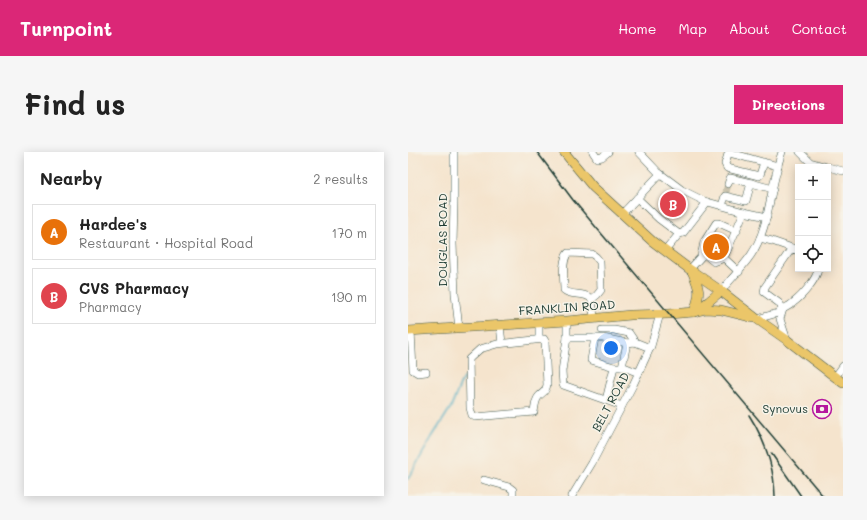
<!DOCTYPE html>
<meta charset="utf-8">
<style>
body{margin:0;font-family:Mali,sans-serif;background:#f6f6f6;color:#222}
.controls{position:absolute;right:12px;top:12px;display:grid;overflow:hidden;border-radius:0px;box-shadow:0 2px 10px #0003}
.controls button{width:36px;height:36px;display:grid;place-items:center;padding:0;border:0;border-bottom:1px solid #e0e0e0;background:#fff;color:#222;font:20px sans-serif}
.you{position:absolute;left:203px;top:196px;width:14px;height:14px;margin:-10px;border:3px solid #fff;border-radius:50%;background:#1a73e8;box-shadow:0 0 0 6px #1a73e833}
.badge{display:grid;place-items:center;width:26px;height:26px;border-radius:50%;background:#db2777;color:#fff;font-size:13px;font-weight:700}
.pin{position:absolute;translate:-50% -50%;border:2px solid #fff;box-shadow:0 1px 4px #0006}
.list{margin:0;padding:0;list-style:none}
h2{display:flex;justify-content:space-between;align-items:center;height:52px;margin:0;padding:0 16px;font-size:17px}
h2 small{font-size:13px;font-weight:400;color:#767676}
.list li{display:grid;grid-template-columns:26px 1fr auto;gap:12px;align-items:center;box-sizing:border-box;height:56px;margin:0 8px 8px;padding:0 8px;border:1px solid #e0e0e0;border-radius:0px}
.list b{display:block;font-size:15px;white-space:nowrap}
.list p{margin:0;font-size:13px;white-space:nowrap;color:#767676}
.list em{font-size:13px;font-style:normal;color:#767676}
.icon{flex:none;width:22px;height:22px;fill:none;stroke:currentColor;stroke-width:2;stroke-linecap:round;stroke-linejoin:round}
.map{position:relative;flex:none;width:435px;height:344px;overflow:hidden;border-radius:0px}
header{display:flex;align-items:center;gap:24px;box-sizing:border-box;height:56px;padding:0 20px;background:#db2777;color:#fff}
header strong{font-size:19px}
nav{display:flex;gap:22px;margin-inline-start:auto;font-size:14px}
.intro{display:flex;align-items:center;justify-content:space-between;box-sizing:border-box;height:96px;padding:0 24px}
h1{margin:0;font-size:28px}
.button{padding:10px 18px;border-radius:0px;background:#db2777;color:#fff;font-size:14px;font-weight:700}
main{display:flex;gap:24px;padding:0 24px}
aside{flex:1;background:#fff;border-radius:0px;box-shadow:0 2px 10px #0003}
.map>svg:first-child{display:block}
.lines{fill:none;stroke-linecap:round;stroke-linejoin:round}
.stream{stroke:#43abc3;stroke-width:1.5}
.minor-tunnel{stroke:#cac3ae;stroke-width:7;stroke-dasharray:7 3.5;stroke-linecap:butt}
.minor-casing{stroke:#3f564b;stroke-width:8}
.major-casing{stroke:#3f564b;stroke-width:10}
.minor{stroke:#fff;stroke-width:7}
.major{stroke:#ebc669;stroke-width:9}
.rail{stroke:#1f3d34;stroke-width:1.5}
.labels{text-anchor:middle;stroke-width:3;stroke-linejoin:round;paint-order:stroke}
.street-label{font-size:12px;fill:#1f3d34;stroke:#f7f3e8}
.poi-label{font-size:12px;fill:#1f3d34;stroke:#f7f3e8;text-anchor:end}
</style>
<header>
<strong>Turnpoint</strong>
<nav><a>Home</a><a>Map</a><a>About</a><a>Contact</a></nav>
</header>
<div class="intro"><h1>Find us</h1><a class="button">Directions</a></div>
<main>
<aside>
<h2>Nearby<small>2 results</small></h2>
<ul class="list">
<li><span class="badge" style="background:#e8710a">A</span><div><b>Hardee's</b><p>Restaurant · Hospital Road</p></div><em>170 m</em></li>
<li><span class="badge" style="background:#e0444e">B</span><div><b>CVS Pharmacy</b><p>Pharmacy</p></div><em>190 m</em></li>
</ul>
</aside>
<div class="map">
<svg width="435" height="344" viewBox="0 0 435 344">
<rect width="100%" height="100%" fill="#f7f3e8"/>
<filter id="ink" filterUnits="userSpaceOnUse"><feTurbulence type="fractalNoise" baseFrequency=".025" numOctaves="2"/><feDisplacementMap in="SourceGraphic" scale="8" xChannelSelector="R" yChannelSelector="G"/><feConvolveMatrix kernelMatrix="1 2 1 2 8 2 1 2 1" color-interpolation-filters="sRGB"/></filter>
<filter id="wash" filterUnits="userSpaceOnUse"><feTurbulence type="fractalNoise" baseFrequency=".012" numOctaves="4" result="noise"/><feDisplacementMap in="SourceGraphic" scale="16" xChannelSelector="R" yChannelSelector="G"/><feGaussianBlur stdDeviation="0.9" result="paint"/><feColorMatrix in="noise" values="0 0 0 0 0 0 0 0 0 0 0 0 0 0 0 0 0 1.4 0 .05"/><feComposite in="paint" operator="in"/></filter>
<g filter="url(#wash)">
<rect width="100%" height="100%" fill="#f5e4cd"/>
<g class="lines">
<!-- stream -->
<polyline class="stream" points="0,327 24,285 43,255 55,226"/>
</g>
</g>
<g filter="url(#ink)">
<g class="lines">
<!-- minor-tunnel -->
<polyline class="minor-tunnel" points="318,40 320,32"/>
<defs>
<g id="minor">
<polyline points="46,0 46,52 45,92 47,142 51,176"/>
<polyline points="185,0 189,6 194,5 200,0"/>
<polyline points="231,0 250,20 274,38 296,49 336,60 359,65"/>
<polyline points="392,0 402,10 419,15"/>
<path d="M356,10L352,23L351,24L319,16L317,12L320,2L322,1C338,5 354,10 370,14"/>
<polyline points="420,15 435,19"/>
<polyline points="320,32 322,26 343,31"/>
<polyline points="229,46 251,67 271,82"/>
<polyline points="314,54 317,44 338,49 343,31 365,37"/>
<polyline points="214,62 252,22"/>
<polyline points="352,86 364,89 384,96"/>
<polyline points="257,99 271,82 275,81 299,50"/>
<path d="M390,99L384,96L357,135L356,140L371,151L375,157C379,155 383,153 386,150C394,144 409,127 410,117"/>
<polyline points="294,100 306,110 316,106"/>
<polyline points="281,118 293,105 296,90 308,71 311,71 329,79"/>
<polyline points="331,120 316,106 336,60"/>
<path d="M313,139C323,127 334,116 343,103C360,78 361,46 369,18C370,12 372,6 374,0"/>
<path d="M184,147C175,139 164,145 156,138C156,128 153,109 160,101L184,102L188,105L192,110L193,138L189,143L184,147L186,166"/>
<polyline points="375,157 372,167 379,188"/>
<polyline points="349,167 370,161 375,157"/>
<polyline points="159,169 159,186 154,219 155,233 214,254"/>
<polyline points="131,171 131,187"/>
<polyline points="92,174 94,191"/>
<polyline points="194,178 206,178 221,181 227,190"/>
<polyline points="3,179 5,218 10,221 18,220"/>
<polyline points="159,186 195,186 219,191 227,190 242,196"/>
<polyline points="187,186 183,208 206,215 198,248"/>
<path d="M136,187L137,189L139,233C137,241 136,239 131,244C127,248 127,255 126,260L67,265L64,263L62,256L61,207L72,197L89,192Z"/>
<polyline points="206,215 216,215 231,221"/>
<polyline points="214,215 219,191"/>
<polyline points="427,225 435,214"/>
<polyline points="76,328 101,335 105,338 105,344"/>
<polyline points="164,344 184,311 225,233 243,194 252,162"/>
</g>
<g id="major">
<polyline points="156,0 185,35 244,89 284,119 313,139 349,167 379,188 435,231"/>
<path d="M284,119C292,138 293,140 286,160"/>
<polyline points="289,158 301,149 313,139"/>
<polyline points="0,179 159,169 223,163 261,162 286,160 298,157 313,158 346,166"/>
</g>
</defs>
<!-- minor casing -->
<use href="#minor" class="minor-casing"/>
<!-- major casing -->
<use href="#major" class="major-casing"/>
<!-- minor -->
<use href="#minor" class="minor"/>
<!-- major -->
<use href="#major" class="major"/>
<!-- rail -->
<g class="rail">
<polyline points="129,0 165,48 415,344"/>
<path d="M341,263C357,288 366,315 367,344"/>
<polyline points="363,301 393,344"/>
</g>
</g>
</g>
<!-- icons -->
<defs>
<symbol id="bank-ring" viewBox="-11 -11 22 22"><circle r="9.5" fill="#f7f3e8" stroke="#b5179e" stroke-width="1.5"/><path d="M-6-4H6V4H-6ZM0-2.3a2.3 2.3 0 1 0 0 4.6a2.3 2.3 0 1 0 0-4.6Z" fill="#b5179e"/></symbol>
</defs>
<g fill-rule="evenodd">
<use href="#bank-ring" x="403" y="246" width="22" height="22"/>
</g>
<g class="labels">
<!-- street labels -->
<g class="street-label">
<text transform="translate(35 88) rotate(-90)" y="4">DOUGLAS ROAD</text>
<text transform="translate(159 156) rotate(-4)" y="4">FRANKLIN ROAD</text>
<text transform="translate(203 250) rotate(-62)" y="4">BELT ROAD</text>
</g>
<!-- poi labels -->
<g class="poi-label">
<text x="400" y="261">Synovus</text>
</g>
</g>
</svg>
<div class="controls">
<button>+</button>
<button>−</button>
<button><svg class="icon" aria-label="locate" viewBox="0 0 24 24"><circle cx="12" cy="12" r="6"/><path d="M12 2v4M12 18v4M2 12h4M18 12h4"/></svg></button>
</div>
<div class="you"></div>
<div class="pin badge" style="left:308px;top:95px;background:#e8710a">A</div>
<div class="pin badge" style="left:265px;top:52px;background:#e0444e">B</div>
</div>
</main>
